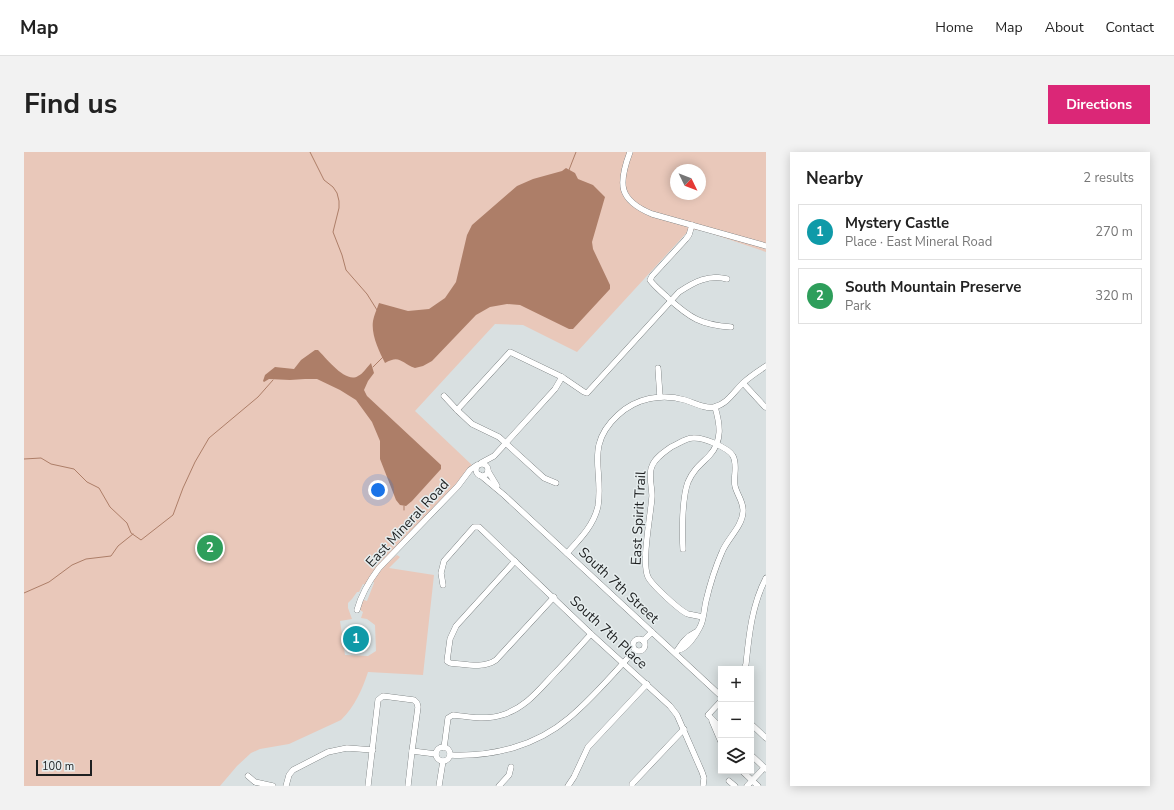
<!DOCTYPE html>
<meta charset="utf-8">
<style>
body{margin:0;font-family:"Nunito Sans",sans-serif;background:#f2f2f2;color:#222}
.controls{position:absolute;right:12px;bottom:12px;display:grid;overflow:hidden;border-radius:0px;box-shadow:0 2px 10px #0003}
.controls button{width:36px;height:36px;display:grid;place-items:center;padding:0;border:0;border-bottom:1px solid #e0e0e0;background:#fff;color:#222;font:20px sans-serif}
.compass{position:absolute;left:646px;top:12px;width:36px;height:36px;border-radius:50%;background:#fff;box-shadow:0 2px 10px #0003;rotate:133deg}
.scale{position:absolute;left:12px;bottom:10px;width:56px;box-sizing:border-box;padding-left:4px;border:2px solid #1e2021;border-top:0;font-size:11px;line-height:14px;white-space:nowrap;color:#1e2021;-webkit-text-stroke:3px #e6edee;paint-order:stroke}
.you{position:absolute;left:354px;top:338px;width:14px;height:14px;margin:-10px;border:3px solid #fff;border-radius:50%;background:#1a73e8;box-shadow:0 0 0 6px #1a73e833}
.badge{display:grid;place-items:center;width:26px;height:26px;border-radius:50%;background:#db2777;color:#fff;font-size:13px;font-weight:700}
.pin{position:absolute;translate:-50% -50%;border:2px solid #fff;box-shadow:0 1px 4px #0006}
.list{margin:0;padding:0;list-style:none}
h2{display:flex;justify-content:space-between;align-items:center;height:52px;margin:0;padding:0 16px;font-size:17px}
h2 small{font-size:13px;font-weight:400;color:#767676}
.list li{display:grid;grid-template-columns:26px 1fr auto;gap:12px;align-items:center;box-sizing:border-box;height:56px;margin:0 8px 8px;padding:0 8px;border:1px solid #e0e0e0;border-radius:0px}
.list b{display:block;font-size:15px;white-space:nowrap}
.list p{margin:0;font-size:13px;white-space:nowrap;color:#767676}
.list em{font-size:13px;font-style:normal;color:#767676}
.icon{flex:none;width:22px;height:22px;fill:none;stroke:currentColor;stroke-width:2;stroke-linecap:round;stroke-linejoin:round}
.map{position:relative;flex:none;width:742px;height:634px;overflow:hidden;border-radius:0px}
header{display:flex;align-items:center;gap:24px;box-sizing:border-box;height:56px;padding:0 20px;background:#fff;border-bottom:1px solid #e0e0e0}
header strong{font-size:19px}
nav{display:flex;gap:22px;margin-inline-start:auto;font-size:14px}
.intro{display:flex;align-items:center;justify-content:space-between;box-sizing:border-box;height:96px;padding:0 24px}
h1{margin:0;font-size:28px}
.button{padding:10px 18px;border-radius:0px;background:#db2777;color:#fff;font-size:14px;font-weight:700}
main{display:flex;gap:24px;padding:0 24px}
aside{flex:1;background:#fff;border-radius:0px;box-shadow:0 2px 10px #0003}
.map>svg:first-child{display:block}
.green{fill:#e9c8ba;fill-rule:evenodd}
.water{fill:#ad7e68}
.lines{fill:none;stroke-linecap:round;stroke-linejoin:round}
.stream{stroke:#ad7e68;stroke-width:1}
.minor-casing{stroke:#595f60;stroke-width:6}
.minor{stroke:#fff;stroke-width:5.5}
.labels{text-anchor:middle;stroke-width:3;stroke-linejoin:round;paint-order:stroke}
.street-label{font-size:14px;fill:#1e2021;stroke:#e6edee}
</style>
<header>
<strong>Map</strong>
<nav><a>Home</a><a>Map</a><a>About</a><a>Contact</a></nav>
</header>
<div class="intro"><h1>Find us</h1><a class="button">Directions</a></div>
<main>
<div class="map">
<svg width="742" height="634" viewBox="0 0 742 634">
<rect width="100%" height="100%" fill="#d9e0e1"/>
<!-- green -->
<path class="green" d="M0,0H742V100L680,79L666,77L553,200L499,173L471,172L391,259L449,314L369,398L342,433L339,432L335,440H333L328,447L324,451V456L328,467L316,469L321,503L344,504L352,499L351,473L343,467L337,466L339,460L336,458L338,450L340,448L343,449L350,431L349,429C356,418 363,411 373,403L376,405L365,416L410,423L399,523L344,520C338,538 331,554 317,568L265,592L236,597L227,601L213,614L196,634H0ZM652,18H676V42H652Z"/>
<!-- water -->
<g class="water">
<path d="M542,16L551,21L554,27L569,33L581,45L568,90L569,97L586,133V137L549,177H545L496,153L483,152L466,155L452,163L408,209L399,214L391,216C377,211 376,202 361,211C355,199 347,183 349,169C350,163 353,157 355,151L384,159L405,157L421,146L432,130L443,83L448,73L493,34L509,27L538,19Z"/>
<path d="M291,198H294C302,206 322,232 334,224C339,222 343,215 347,211L350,221L344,229L340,238L343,244L417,313V317L388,349L382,354L376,353L372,348L356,307V289L348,270L332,248L316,238L293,227H281L266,228L245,227L240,230L239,229L241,223L251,215L270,217L277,208Z"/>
</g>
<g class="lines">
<!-- stream -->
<g class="stream">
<polyline points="286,0 300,28 309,35 313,41 315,49 315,56 309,80 318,103 322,118 343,142 353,158"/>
<polyline points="545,18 552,0"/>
<polyline points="349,215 359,205"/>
<polyline points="0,307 17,306 27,312 50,317 63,330 75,336 86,355 103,371 107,381 117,388 149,363 159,336 171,310 185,286 234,245 249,228"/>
<polyline points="380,354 380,358"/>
<polyline points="0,441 25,430 48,413 62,407 87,404 94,394 109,382"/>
</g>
<defs>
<g id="minor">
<path d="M606,0C594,32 594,48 628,62L742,94"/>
<path d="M668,73L665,83L662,87L628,124L626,128C631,135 638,140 644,146C666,166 677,173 707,175"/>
<polyline points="634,216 636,245"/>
<polyline points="719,231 741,255"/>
<polyline points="420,244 433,258 448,272 475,285 520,326 532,331"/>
<path d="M433,258L486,200L538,225L560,240L563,241L655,140C670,130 685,122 703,127"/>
<polyline points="457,311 470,304 531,237 538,225"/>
<circle cx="458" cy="318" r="6"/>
<polyline points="464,319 473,334"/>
<polyline points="456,323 480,343 697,544"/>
<path d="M659,397C658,379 658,346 664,330C669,318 677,312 685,304C699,289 696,272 691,255"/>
<path d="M543,401C556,387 570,373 574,354C580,319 560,294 594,263C612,246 638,241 661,248C671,251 680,257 690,255C703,252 709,241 718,232C725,225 733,220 742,214"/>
<path d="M491,409L432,474L426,487L423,509L426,511C441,512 459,517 472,508L530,445"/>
<polyline points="419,433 417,421 420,409 450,375 455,375 567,482 646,554 653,563 678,620 680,626 679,634"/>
<path d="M333,458C337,443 346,428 355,416L434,334L446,318L453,313"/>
<circle cx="615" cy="493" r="6"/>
<polyline points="619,489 628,480"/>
<path d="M654,498C663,497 672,483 676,475C680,468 680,457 682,449C686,432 691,416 698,400C703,387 718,375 719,360C720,350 713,343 711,334C709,325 714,313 709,304C705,296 679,285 669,286C662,286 654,292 647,295C640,300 631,306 628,314C624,322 628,335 628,344C627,362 617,410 624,425C628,433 656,459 664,462C669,463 674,464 679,465"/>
<path d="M653,499C658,491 662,485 672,480"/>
<path d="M720,517L722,512C725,482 728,453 742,426"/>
<polyline points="697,549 684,563 697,576"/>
<polyline points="688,569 697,590"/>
<polyline points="727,572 742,586"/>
<circle cx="419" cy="602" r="7"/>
<path d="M420,596L424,566L429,563C445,565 462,568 478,563C501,556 514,539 530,522C543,509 555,495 567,482"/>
<path d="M426,603C469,605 512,594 545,566C569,546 590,521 611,498"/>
<polyline points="727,603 742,617"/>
<polyline points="718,619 734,634"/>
<polyline points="224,624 231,630 249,634"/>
<polyline points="705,629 711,634"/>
<polyline points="262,634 265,623 269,618 304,600 323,596 349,598"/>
<polyline points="344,634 354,548 359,544 390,548 393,551 394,555 388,599 412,602"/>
<polyline points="384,634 388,599"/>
<polyline points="415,634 419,609"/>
<polyline points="475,634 485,623 487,615"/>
<polyline points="544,634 550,625 564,595 623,532"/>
<polyline points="608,634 608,632 660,577"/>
<polyline points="723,634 740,616"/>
</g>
</defs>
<!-- minor casing -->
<use href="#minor" class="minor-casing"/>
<!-- minor -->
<use href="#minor" class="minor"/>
</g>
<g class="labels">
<!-- street labels -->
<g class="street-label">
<text transform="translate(614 366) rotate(-87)" y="5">East Spirit Trail</text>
<text transform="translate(383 371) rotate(-47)" y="5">East Mineral Road</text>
<text transform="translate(595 433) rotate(43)" y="5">South 7th Street</text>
<text transform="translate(585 480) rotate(43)" y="5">South 7th Place</text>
</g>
</g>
</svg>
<div class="controls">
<button>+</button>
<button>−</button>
<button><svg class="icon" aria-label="layers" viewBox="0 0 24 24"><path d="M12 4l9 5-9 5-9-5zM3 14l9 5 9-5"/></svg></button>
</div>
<svg class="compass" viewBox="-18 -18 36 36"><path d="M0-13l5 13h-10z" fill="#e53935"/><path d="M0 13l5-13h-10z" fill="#767676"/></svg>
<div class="scale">100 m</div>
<div class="you"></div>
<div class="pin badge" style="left:332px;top:487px;background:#0f9aa8">1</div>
<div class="pin badge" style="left:186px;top:396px;background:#2e9e5b">2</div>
</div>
<aside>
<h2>Nearby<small>2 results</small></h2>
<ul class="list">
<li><span class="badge" style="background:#0f9aa8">1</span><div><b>Mystery Castle</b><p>Place · East Mineral Road</p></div><em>270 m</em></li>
<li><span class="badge" style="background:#2e9e5b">2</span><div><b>South Mountain Preserve</b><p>Park</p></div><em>320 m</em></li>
</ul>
</aside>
</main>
